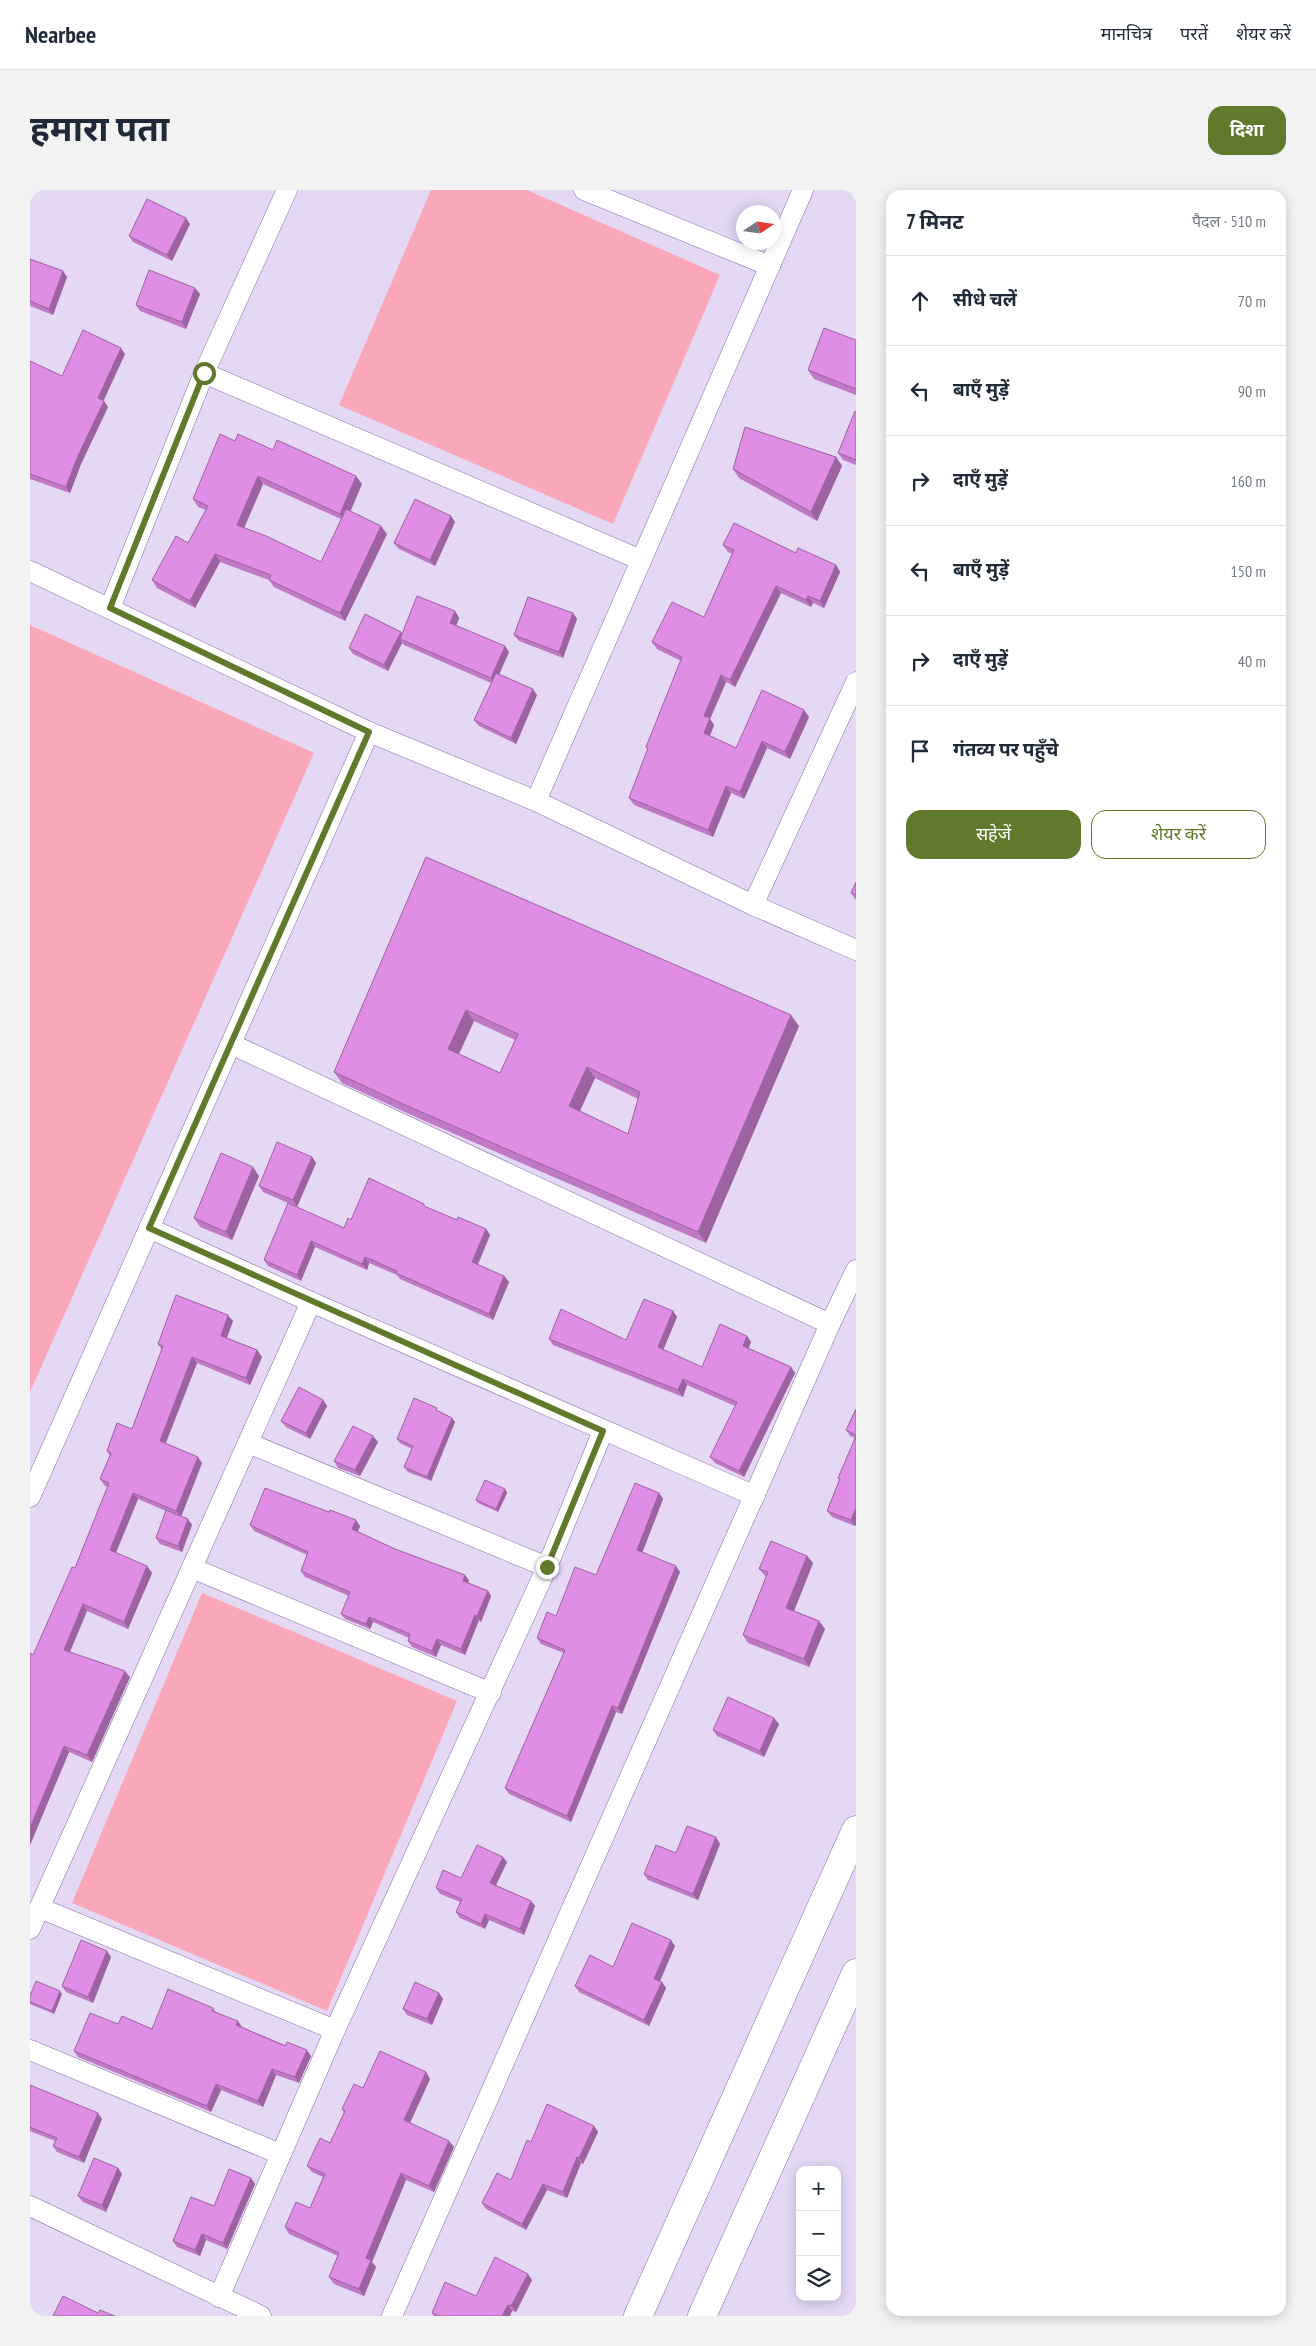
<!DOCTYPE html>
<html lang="hi">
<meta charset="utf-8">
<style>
body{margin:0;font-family:"PT Sans Narrow","Noto Sans Devanagari",sans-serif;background:#f2f2f3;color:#1f2937}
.controls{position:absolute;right:15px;bottom:15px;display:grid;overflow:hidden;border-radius:10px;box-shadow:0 2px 12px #0003}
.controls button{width:45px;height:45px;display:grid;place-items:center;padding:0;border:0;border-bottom:1px solid #e0e1e3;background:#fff;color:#1f2937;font:25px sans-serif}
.compass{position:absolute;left:706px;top:15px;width:45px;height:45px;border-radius:50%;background:#fff;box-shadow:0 2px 12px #0003;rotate:78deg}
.stop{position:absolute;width:15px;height:15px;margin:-11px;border:4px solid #61792b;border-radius:50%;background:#fff}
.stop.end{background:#61792b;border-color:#fff;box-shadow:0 1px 5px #0008}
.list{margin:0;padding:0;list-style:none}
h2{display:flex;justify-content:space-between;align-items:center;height:65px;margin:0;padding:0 20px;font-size:21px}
h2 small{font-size:16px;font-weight:400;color:#747a83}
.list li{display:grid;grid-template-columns:32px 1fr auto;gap:15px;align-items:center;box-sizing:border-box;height:90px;padding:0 20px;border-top:1px solid #e0e1e3}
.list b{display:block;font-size:19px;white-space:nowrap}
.list em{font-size:16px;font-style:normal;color:#747a83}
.actions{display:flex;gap:10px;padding:15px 20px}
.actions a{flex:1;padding:11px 0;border:1px solid #61792b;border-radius:15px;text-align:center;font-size:18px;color:#61792b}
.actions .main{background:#61792b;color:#fff}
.icon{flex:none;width:28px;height:28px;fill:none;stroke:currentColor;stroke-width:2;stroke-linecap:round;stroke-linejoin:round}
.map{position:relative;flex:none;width:826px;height:2126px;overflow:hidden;border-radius:15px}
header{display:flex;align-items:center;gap:30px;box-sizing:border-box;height:70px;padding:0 25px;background:#fff;border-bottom:1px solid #e0e1e3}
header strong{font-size:24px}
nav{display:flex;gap:28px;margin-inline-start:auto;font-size:18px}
.intro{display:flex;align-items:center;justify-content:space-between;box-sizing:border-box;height:120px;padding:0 30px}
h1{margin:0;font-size:35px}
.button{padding:12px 22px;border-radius:15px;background:#61792b;color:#fff;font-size:18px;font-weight:700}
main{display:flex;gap:30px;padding:0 30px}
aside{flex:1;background:#fff;border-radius:15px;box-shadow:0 2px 12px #0003}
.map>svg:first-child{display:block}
.green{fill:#faa7ba}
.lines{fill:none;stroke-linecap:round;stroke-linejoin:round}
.street-casing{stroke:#896cac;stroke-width:21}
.secondary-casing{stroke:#896cac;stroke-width:29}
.street{stroke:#fff;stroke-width:20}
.secondary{stroke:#fff;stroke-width:28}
.wall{fill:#c079c5;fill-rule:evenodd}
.shaded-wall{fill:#9c63a0}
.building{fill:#df8de5;stroke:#9c63a0;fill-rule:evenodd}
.route{stroke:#61792b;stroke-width:6}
</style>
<header>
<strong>Nearbee</strong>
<nav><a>मानचित्र</a><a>परतें</a><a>शेयर करें</a></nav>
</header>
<div class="intro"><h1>हमारा पता</h1><a class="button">दिशा</a></div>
<main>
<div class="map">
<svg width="826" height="2126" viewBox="0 0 826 2126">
<rect width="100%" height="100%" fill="#e4d8f5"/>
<!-- green -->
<g class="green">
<polygon points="401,0 497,0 690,85 583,334 309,215"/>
<polygon points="0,435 284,563 0,1202"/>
<polygon points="172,1403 427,1511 297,1821 42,1713"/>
</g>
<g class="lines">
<defs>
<g id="street">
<polyline points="554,0 740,76"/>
<polyline points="174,183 611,370"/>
<polyline points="0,381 339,542 506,611 723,715 826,760"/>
<polyline points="80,418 174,183 257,0"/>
<polyline points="506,611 773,0"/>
<polyline points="723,715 826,492"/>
<polyline points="201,854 800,1134"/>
<polyline points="119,1038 281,1112 725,1306"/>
<polyline points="218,1253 517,1377"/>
<polyline points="0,1307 339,542"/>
<polyline points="162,1378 461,1503"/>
<polyline points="10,1718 305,1840"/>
<polyline points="0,1739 281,1112"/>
<polyline points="0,1860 250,1964"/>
<polyline points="0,2016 231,2126"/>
<polyline points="189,2107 305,1840 517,1377 573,1241"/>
<polyline points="362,2126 800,1134 826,1080"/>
</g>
<g id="secondary">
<polyline points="608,2126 826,1640"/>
<polyline points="672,2126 826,1783"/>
</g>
</defs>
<!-- street casing -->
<use href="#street" class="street-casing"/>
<!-- secondary casing -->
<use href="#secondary" class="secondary-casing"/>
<!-- street -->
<use href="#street" class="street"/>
<!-- secondary -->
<use href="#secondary" class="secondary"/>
</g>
<!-- wall -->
<g class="wall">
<polygon points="160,34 142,71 103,52 99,46"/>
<polygon points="0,69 37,87 23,125 0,116"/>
<polygon points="170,104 156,139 110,121 106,115"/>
<polygon points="826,150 826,205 784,189 778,180"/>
<polygon points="95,164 73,211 78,217 51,274 40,303 0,289 0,171 32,186"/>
<polygon points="826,222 826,275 813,270 808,263"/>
<path d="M205,251L243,260L332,294L320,321L357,344L315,431L244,397L239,390L190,372L165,418L127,398L122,390L158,353L176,320L168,317L163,309ZM233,294L311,329L291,372L214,338Z"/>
<polygon points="806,267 812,276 787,331 709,288 703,279"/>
<polygon points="425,332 405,376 369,359 364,353"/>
<polygon points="693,355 766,363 806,375 810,382 794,418 783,413 781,417 751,403 705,497 696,492 680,529 684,535 680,546 706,558 779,527 760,569 737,558 714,609 701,603 683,647 604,615 599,608 618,559 616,557 651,471 627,459 622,452 674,427 702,364 698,362"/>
<polygon points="425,421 429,428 426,436 479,462 469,484 507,505 486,554 449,536 444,530 461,493 374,455 372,453 358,481 323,464 319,458 371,442 372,444"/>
<polygon points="543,423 547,429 533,468 489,451 484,445"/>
<path d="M396,667L769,836L676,1053L390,929L312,893L304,882ZM444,831L485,850L470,883L429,864ZM565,888L608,909L598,944L550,921Z"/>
<polygon points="826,692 826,710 821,703"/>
<polygon points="282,967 286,973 267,1017 233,1002 229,996"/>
<polygon points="229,986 202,1050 170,1037 164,1028"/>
<polygon points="397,1018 427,1030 456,1039 460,1045 448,1075 474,1086 479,1092 463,1130 370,1089 367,1085 339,1073 337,1080 285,1057 271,1091 238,1076 234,1070 314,1038 321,1030"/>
<polygon points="643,1121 647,1127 633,1160 672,1177 717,1146 721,1152 718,1158 761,1177 765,1183 714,1287 685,1273 680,1267 705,1216 657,1195 653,1207 523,1155 519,1149 596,1150"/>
<polygon points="203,1131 197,1148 227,1160 232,1167 220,1195 167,1173 136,1253 172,1273 151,1326 162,1335 152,1362 130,1354 126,1348 136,1321 108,1309 86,1363 117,1376 122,1383 98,1439 57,1421 40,1462 100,1487 62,1572 39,1562 0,1655 3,1465 45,1378 78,1297 75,1296 70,1289 80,1266 77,1261 102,1239 132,1160 128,1154"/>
<polygon points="293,1210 297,1216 280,1249 256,1237 251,1231"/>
<polygon points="826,1219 825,1336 802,1327 797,1321 809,1290 808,1288 825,1248 820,1246 816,1240"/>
<polygon points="410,1222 422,1228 425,1232 401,1291 378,1282 374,1277 382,1259 370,1253 367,1249"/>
<polygon points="348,1252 330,1286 308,1278 304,1271"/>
<polygon points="475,1299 477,1303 468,1322 448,1313 446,1310"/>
<polygon points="629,1303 633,1309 612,1363 650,1382 592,1524 586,1522 541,1632 479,1604 475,1598 534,1463 511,1454 507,1448 526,1426 566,1385"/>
<polygon points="299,1322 330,1336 328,1342 365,1359 439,1390 438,1393 458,1401 461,1406 451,1432 449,1430 435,1465 411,1455 406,1467 382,1457 378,1451 379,1448 343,1432 340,1439 315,1429 311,1424 319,1406 275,1387 271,1381 277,1365 224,1341 220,1335"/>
<polygon points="777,1366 783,1373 764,1421 789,1431 795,1439 779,1477 718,1453 713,1445 736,1387 729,1379"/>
<polygon points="749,1534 734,1567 687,1546 683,1540"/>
<polygon points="690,1654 668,1710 618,1690 614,1684 646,1663"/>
<polygon points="477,1672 466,1695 501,1711 505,1716 494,1745 459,1730 455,1739 430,1728 426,1722 430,1712 410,1704 406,1698 431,1688"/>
<polygon points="645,1756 630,1791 636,1798 619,1836 549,1802 545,1796 583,1777"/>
<polygon points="81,1767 63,1813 36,1802 32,1796"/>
<polygon points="409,1803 413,1809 402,1835 377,1825 373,1819"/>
<polygon points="32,1804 24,1824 0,1814 0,1806"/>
<polygon points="183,1818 186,1822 212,1837 281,1866 269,1893 246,1885 233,1917 191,1900 181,1922 48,1867 44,1861 88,1834 122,1839"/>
<polygon points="396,1882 400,1889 380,1933 419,1951 424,1957 404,2002 376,1990 342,2072 346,2077 334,2106 304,2094 299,2087 308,2066 259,2044 255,2037 280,2018 293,1987 282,1982 277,1976 300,1953 314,1923 312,1919 333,1898"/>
<polygon points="0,1895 72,1929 54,1973 27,1962 23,1956 25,1951 0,1941"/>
<polygon points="564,1936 568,1942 553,1974 551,1973 537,2008 517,2000 496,2040 456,2019 452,2013 481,1990 501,1952"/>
<polygon points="88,1978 92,1984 76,2022 53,2012 48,2006"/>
<polygon points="221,1988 225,1994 197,2059 176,2050 170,2066 147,2057 143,2051 184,2016"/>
<polygon points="502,2090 486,2122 482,2121 480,2126 404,2126 402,2123 446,2106"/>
</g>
<!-- shaded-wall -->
<g class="shaded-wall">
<polygon points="156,28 160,34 142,71 137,65"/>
<polygon points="33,81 37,87 23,125 19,119"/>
<polygon points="165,98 170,104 156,139 152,132"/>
<polygon points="91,158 95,164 72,214 68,208"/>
<polygon points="74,211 78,217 51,274 40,303 36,297 47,268"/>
<polygon points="806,267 812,276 787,331 781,322"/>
<polygon points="228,286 233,294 212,343 207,335"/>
<polygon points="326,286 332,294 316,332 310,324"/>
<polygon points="421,326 425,332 405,376 400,370"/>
<polygon points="351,336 357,344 315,431 310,423"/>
<polygon points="185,364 190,372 165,418 160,411"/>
<polygon points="806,375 810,382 794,418 790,411"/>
<polygon points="746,396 751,403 705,497 700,490"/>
<polygon points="778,406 783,413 781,417 776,410"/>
<polygon points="425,421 429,428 425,439 420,433"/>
<polygon points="543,423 547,429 533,468 529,462"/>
<polygon points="371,442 375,448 370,449 372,453 358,481 354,475"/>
<polygon points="475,456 479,462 465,494 461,488"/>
<polygon points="691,485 696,492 680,529 684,535 678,550 674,543 674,526"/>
<polygon points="503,499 507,505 486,554 481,548"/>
<polygon points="774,520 779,527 760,569 755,562"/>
<polygon points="732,551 737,558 714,609 710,602"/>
<polygon points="696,596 701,603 683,647 678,640"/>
<polygon points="436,820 444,831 426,870 418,859"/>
<polygon points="761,825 769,836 676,1053 668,1042"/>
<polygon points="557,877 565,888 547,927 539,916"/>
<polygon points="282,967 286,973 267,1017 263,1010"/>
<polygon points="223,977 229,986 202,1050 196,1042"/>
<polygon points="456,1039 460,1045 446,1078 442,1072"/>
<polygon points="281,1051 285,1057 271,1091 267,1085"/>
<polygon points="335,1067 339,1073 337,1080 332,1074"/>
<polygon points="474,1086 479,1092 463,1130 459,1124"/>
<polygon points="643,1121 647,1127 632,1163 628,1157"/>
<polygon points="198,1125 203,1131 195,1152 191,1146"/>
<polygon points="717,1146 721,1152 717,1162 713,1156"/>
<polygon points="227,1160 232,1167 220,1195 216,1188"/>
<polygon points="162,1167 167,1173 134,1257 130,1251"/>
<polygon points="761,1177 765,1183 714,1287 709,1281"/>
<polygon points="653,1189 657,1195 653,1207 648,1200"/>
<polygon points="293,1210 297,1216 280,1249 276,1243"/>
<polygon points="422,1228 425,1232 401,1291 397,1287"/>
<polygon points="343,1246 348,1252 330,1286 325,1280"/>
<polygon points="168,1267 172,1273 151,1327 146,1321"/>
<polygon points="475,1299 477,1303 468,1322 466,1319"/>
<polygon points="103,1303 108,1309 84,1367 80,1360"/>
<polygon points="629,1303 633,1309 611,1366 607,1360"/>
<polygon points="826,1318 826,1335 825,1336 821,1330"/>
<polygon points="158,1329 162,1335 152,1362 148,1356"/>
<polygon points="326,1330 330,1336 326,1345 322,1339"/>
<polygon points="777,1366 783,1373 762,1426 756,1418"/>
<polygon points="117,1376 122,1383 98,1439 94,1432"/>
<polygon points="646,1376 650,1382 592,1524 588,1518"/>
<polygon points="435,1385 439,1390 437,1396 433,1391"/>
<polygon points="458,1401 461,1406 451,1432 447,1426"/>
<polygon points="53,1414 57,1421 38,1466 34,1460"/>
<polygon points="445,1425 449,1430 435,1465 431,1459"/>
<polygon points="339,1427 343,1432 340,1439 336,1434"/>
<polygon points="789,1431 795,1439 779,1477 774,1469"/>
<polygon points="407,1449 411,1455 406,1467 402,1461"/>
<polygon points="95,1481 100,1487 62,1572 57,1565"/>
<polygon points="582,1516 586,1522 541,1632 537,1626"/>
<polygon points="744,1528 749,1534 734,1567 730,1561"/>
<polygon points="34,1556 39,1562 0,1655 0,1638"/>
<polygon points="686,1647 690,1654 668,1710 663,1704"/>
<polygon points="473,1667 477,1672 464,1699 460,1693"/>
<polygon points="501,1711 505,1716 494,1745 490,1739"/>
<polygon points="455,1724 459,1730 455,1739 451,1734"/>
<polygon points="641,1750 645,1756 628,1795 624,1789"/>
<polygon points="77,1761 81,1767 63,1813 58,1807"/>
<polygon points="632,1792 636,1798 619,1836 614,1830"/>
<polygon points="30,1801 32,1804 24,1824 22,1821"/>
<polygon points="409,1803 413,1809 402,1835 397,1829"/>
<polygon points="208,1831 212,1837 206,1835"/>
<polygon points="277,1860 281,1866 269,1893 265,1887"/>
<polygon points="242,1879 246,1885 233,1917 228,1911"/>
<polygon points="396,1882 400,1889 378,1937 374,1930"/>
<polygon points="186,1894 191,1900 181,1922 177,1916"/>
<polygon points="68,1923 72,1929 54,1973 49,1967"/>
<polygon points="564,1936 568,1942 553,1974 549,1968"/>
<polygon points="419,1951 424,1957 404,2002 399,1996"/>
<polygon points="547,1967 551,1973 537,2008 533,2002"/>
<polygon points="88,1978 92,1984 76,2022 72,2015"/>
<polygon points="371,1983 376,1990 342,2072 346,2077 334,2106 329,2099 336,2068"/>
<polygon points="221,1988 225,1994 197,2059 193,2053"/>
<polygon points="513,1994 517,2000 496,2040 492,2034"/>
<polygon points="172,2044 176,2050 170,2066 165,2060"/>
<polygon points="498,2084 502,2090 486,2122 481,2116"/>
<polygon points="478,2115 482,2121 480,2126 472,2126"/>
</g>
<!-- building -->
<g class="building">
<polygon points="117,9 156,28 137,65 99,46"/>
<polygon points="0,69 33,81 19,119 0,111"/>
<polygon points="119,80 165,98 152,132 106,115"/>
<polygon points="794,138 826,150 826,199 778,180"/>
<polygon points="53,140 91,158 68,208 74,211 47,268 36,297 0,284 0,171 32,186"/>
<polygon points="825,221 826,222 826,270 808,263"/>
<polygon points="715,237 806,267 781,322 703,279"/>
<polygon points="190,244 205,251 208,244 243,260 247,250 326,286 310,324 228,286 207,335 236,346 291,372 316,319 351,336 310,423 239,390 241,385 185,364 160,411 122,390 146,346 158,353 178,316 163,309"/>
<polygon points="385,309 421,326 400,370 364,353"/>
<polygon points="704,333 766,363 768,358 806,375 790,411 778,406 776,410 746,396 700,490 691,485 674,526 680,528 674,543 706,558 732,500 774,520 755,562 732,551 710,602 696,596 678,640 599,608 618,558 616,557 652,467 622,452 642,412 674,427 704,360 693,355"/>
<polygon points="387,406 425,421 420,433 475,456 461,488 370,449"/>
<polygon points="498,407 543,423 529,462 484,445"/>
<polygon points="335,424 371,442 354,475 319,458"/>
<polygon points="466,483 503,499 481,548 444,530"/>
<path d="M396,667L761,825L668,1042L382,918L304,882ZM436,820L488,844L470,883L418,859ZM557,877L610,902L598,944L539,916Z"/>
<polygon points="826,692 826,705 821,703"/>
<polygon points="247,952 282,967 263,1010 229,996"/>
<polygon points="191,963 223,977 196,1042 164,1028"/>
<polygon points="339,988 394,1014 394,1016 427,1030 428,1027 456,1039 442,1072 474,1086 459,1124 366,1083 367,1081 335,1067 332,1074 281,1051 267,1085 234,1070 258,1013 314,1038 318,1028 321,1030"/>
<polygon points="146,1105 198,1125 191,1146 227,1160 216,1188 162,1167 130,1251 168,1267 146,1321 103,1303 80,1360 117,1376 94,1432 53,1414 34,1460 95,1481 57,1565 34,1556 0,1638 0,1463 3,1465 42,1377 45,1378 79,1293 70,1289 81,1263 77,1261 87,1233 102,1239 133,1156 128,1154"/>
<polygon points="614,1109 643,1121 628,1157 672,1177 690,1134 717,1146 713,1156 761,1177 709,1281 680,1267 707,1212 653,1189 648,1200 519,1149 531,1119 596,1150"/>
<polygon points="269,1197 293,1210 276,1243 251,1231"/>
<polygon points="384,1208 407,1218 406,1220 422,1228 397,1287 374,1277 383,1256 367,1249"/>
<polygon points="826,1219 826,1245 816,1240"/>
<polygon points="323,1236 343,1246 325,1280 304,1271"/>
<polygon points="826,1246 826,1318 821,1330 797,1321 810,1289 808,1288"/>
<polygon points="455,1290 475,1299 466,1319 446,1310"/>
<polygon points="605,1293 629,1303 607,1360 646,1376 588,1518 582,1516 537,1626 475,1598 535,1460 507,1448 517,1422 526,1426 545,1377 566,1385"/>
<polygon points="235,1298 299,1322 300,1320 326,1330 322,1339 365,1359 435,1385 433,1391 458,1401 447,1426 445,1425 431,1459 407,1449 402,1461 378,1451 380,1444 339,1427 336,1434 311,1424 320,1402 271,1381 278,1362 220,1335"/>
<polygon points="136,1320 158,1329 148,1356 126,1348"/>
<polygon points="741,1351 777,1366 756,1418 789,1431 774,1469 713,1445 738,1382 729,1379"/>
<polygon points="698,1507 744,1528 730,1561 683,1540"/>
<polygon points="657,1636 686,1647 663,1704 614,1684 626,1655 646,1663"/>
<polygon points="447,1655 473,1667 460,1693 501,1711 490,1739 455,1724 451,1734 426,1722 432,1709 406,1698 413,1680 431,1688"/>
<polygon points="602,1733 641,1750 624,1789 632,1792 614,1830 545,1796 560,1765 583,1777"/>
<polygon points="51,1750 77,1761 58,1807 32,1796"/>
<polygon points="6,1791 30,1801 22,1821 0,1812 0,1806"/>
<polygon points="385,1792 409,1803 397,1829 373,1819"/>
<polygon points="138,1799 183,1818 182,1821 208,1831 206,1835 255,1856 257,1852 277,1860 265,1887 242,1879 228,1911 186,1894 177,1916 44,1861 60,1823 88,1834 92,1826 122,1839"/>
<polygon points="350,1861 396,1882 374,1930 419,1951 399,1996 371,1983 336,2068 341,2070 329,2099 299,2087 309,2063 255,2037 266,2012 280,2018 295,1984 277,1976 290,1948 300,1953 315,1921 312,1919 324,1894 333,1898"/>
<polygon points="0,1895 68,1923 49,1967 23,1956 27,1948 0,1937"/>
<polygon points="517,1914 564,1936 549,1968 547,1967 533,2002 513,1994 492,2034 452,2013 467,1983 481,1990 497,1950 501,1952"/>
<polygon points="64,1968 88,1978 72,2015 48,2006"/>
<polygon points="199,1979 221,1988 193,2053 172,2044 165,2060 143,2051 161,2007 184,2016"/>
<polygon points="465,2067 498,2084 481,2116 478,2115 472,2126 409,2126 402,2123 415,2092 446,2106"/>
<polygon points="33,2106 68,2123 70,2120 85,2126 23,2126"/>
</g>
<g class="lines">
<!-- route -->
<polyline class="route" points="174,183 80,418 339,542 119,1038 573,1241 517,1377"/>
</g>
</svg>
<div class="controls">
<button>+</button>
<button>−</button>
<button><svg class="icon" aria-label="layers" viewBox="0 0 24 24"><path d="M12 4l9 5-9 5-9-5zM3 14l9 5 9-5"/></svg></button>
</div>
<svg class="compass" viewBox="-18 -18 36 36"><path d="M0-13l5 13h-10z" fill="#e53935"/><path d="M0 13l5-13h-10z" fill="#747a83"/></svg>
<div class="stop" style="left:174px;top:183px"></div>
<div class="stop end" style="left:517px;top:1377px"></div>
</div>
<aside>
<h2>7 मिनट<small>पैदल · 510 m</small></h2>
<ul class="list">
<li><svg class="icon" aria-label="ahead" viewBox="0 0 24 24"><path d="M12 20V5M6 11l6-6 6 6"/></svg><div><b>सीधे चलें</b></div><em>70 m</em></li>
<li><svg class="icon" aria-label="left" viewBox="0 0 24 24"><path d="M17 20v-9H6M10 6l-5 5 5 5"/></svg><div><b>बाएँ मुड़ें</b></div><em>90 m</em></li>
<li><svg class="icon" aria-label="right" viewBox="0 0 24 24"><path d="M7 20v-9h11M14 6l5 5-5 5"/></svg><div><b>दाएँ मुड़ें</b></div><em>160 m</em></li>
<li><svg class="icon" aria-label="left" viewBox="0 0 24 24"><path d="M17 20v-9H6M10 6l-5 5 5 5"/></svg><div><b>बाएँ मुड़ें</b></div><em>150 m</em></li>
<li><svg class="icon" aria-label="right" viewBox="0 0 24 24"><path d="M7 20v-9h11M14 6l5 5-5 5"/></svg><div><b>दाएँ मुड़ें</b></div><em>40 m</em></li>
<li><svg class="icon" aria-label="arrive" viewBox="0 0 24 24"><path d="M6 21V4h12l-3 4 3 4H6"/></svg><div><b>गंतव्य पर पहुँचे</b></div></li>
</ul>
<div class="actions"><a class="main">सहेजें</a><a>शेयर करें</a></div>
</aside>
</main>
